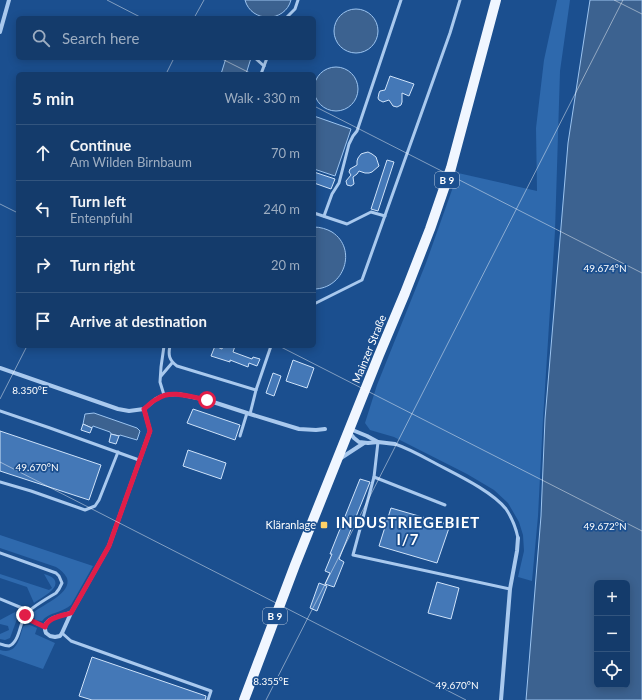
<!DOCTYPE html>
<meta charset="utf-8">
<style>
body{margin:0;font-family:Lato,sans-serif;background:#214673;color:#f1f3f6}
.controls{position:absolute;right:12px;bottom:12px;display:grid;overflow:hidden;border-radius:6px;box-shadow:0 2px 10px #0003}
.controls button{width:36px;height:36px;display:grid;place-items:center;padding:0;border:0;border-bottom:1px solid #33557e;background:#143b6b;color:#f1f3f6;font:20px sans-serif}
.stop{position:absolute;width:12px;height:12px;margin:-9px;border:3px solid #e11d48;border-radius:50%;background:#fff}
.stop.end{background:#e11d48;border-color:#fff;box-shadow:0 1px 4px #0008}
.list{margin:0;padding:0;list-style:none}
h2{display:flex;justify-content:space-between;align-items:center;height:52px;margin:0;padding:0 16px;font-size:17px}
h2 small{font-size:13px;font-weight:400;color:#9dadc1}
.list li{display:grid;grid-template-columns:26px 1fr auto;gap:12px;align-items:center;box-sizing:border-box;height:56px;padding:0 16px;border-top:1px solid #33557e}
.list b{display:block;font-size:15px;white-space:nowrap}
.list p{margin:0;font-size:13px;white-space:nowrap;color:#9dadc1}
.list em{font-size:13px;font-style:normal;color:#9dadc1}
.icon{flex:none;width:22px;height:22px;fill:none;stroke:currentColor;stroke-width:2;stroke-linecap:round;stroke-linejoin:round}
.map{position:relative;flex:none;width:642px;height:700px;overflow:hidden}
.search{position:absolute;background:#143b6b;box-shadow:0 2px 10px #0003;left:16px;top:16px;width:300px;height:44px;display:flex;align-items:center;gap:10px;box-sizing:border-box;padding:0 14px;border-radius:6px;color:#9dadc1;font-size:15px}
.panel{position:absolute;background:#143b6b;box-shadow:0 2px 10px #0003;left:16px;top:72px;width:300px;height:276px;border-radius:6px}
.map>svg:first-child{display:block}
.green{fill:#2e69ad}
.water{fill:#3c6290;stroke:#9cc4f0;fill-rule:evenodd}
.building{fill:#4478b7;stroke:#cfe3fa}
.lines{fill:none;stroke-linecap:round;stroke-linejoin:round}
.service{stroke:#a9c9ee;stroke-width:3}
.minor{stroke:#a9c9ee;stroke-width:4}
.primary{stroke:#f0f6ff;stroke-width:10}
.route{stroke:#e11d48;stroke-width:5}
.ticks{fill:none;stroke:#fff;stroke-width:1;stroke-opacity:0.45}
.poi-dot{fill:#ffd166;stroke:#1b4f8f;stroke-width:1.5}
.labels{text-anchor:middle;stroke-width:3.5;stroke-linejoin:round;paint-order:stroke}
.shield{fill:#1b4f8f;stroke:#bbcadd;stroke-width:1}
.shield-label{font-size:10px;font-weight:bold;fill:#fff}
.street-label{font-size:11px;fill:#fff;stroke:#1b4f8f}
.poi-label{font-size:11px;fill:#fff;stroke:#1b4f8f;text-anchor:end}
.district-label{font-size:15px;font-weight:bold;letter-spacing:1px;fill:#fff;stroke:#1b4f8f}
.ticks-label{font-size:10px;text-anchor:middle;fill:#fff;stroke:#1b4f8f;stroke-width:3.5;stroke-linejoin:round;paint-order:stroke}
</style>
<div class="map">
<svg width="642" height="700" viewBox="0 0 642 700">
<rect width="100%" height="100%" fill="#1b4f8f"/>
<!-- green -->
<g class="green">
<polygon points="557,0 570,0 560,71 555,231 543,419 538,516 532,581 518,577 524,551 523,535 519,522 508,503 494,490 467,474 394,437 370,430 365,423 377,385 426,263 458,173 537,191 536,128 544,60"/>
<path d="M0,535L93,566L71,605C62,613 49,612 42,621L35,620L34,616V612C44,604 72,593 67,578C64,573 61,570 56,567L0,548Z"/>
<path d="M0,574L49,590L52,588L44,574C47,575 51,576 53,578C63,588 40,598 34,603L27,587L0,578Z"/>
<polygon points="15,612 17,616 17,619 10,638 5,640 0,639 0,634 9,630 8,626 0,624 0,620"/>
<path d="M25,625H30L37,628L35,634L55,643L43,669L0,654V650C17,655 19,639 23,627Z"/>
</g>
<!-- water -->
<g class="water">
<path d="M245,0H291C285,23 251,23 245,0Z"/>
<path d="M590,0H642V700H526L541,516L545,419L568,143ZM597,583H627V685H597Z"/>
<circle cx="356" cy="31" r="22"/>
<polygon points="226,58 251,58 246,74 221,74"/>
<circle cx="336" cy="89" r="22"/>
<polygon points="314,116 351,129 335,176 314,169"/>
<path d="M314,227C320,227 327,229 332,232C358,249 344,289 314,289Z"/>
<polygon points="94,413 137,428 140,431 137,440 120,435 119,436 111,434 110,432 93,426 92,428 83,424 85,414"/>
</g>
<!-- building -->
<g class="building">
<polygon points="390,76 414,84 409,96 402,93 402,102 401,105 397,107 393,106 389,100 383,102 379,100 378,98 379,93 380,91 385,90"/>
<polygon points="368,152 372,154 376,157 379,166 372,172 369,173 365,173 359,171 357,174 353,177 354,184 351,186 347,185 346,181 351,175 349,172 350,169 357,165 357,161 358,158 361,154 364,153"/>
<polygon points="387,160 394,162 378,211 371,209"/>
<polygon points="314,172 335,179 331,189 314,183"/>
<polygon points="215,346 222,349 223,346 235,346 233,352 252,359 253,357 260,359 257,366 249,363 248,367 230,360 230,362 211,356"/>
<polygon points="293,360 314,368 307,388 286,381"/>
<polygon points="273,373 281,376 274,396 266,393"/>
<polygon points="193,409 240,425 235,440 187,423"/>
<polygon points="83,424 92,428 90,433 81,430"/>
<polygon points="0,431 101,465 89,500 0,471"/>
<polygon points="111,434 119,436 116,444 109,442"/>
<polygon points="188,450 226,463 221,479 183,466"/>
<polygon points="360,479 370,482 339,559 344,562 334,587 325,584 330,573 325,571 332,554 330,554"/>
<polygon points="391,508 450,525 437,563 379,546"/>
<polygon points="437,582 459,588 451,619 428,613"/>
<polygon points="319,583 327,586 317,611 310,608"/>
<polygon points="92,657 206,696 205,700 92,700 79,696"/>
</g>
<g class="lines">
<!-- service -->
<g class="service">
<polyline points="286,18 295,9 298,0"/>
<polyline points="255,58 264,66"/>
<polyline points="261,74 267,58"/>
<polyline points="314,213 347,224 371,212 385,216"/>
<polyline points="324,216 332,194 339,183 349,144 353,136 357,131 401,0"/>
<polyline points="314,304 362,280 450,33 460,0"/>
<path d="M170,346C168,355 169,360 177,366L256,390"/>
<polyline points="161,376 172,363"/>
<polyline points="164,395 160,382 161,367 164,346"/>
<polyline points="0,411 50,428 139,460"/>
<polyline points="250,414 256,390 271,346"/>
<polyline points="240,436 247,413"/>
<polyline points="378,442 374,477 353,555 510,589"/>
<path d="M395,444C407,448 420,455 431,461C453,473 491,490 506,509C512,518 516,528 518,538"/>
<polyline points="374,477 445,505"/>
<polyline points="0,482 31,491 85,510 95,506 99,500 118,452"/>
<path d="M0,553L56,573L59,576L62,583L59,589L56,593C48,598 30,608 25,615C20,623 19,643 9,646C6,646 3,645 0,644"/>
<path d="M0,599L22,608C27,621 32,622 45,627"/>
<polyline points="62,633 71,641 211,691 208,700"/>
</g>
<!-- minor -->
<g class="minor">
<polyline points="0,32 9,0"/>
<polyline points="0,368 118,409 129,411 144,409 156,399 164,395 178,394 207,400 250,414 299,429 316,430 325,429"/>
<polyline points="350,429 367,436 378,442"/>
<polyline points="349,432 354,438 359,442 368,443 378,442 395,444"/>
<polyline points="341,458 364,443"/>
<path d="M71,613C61,616 40,618 46,633L50,636L55,637L60,636L62,633L71,613L109,546L150,431L144,409"/>
<polyline points="501,700 510,589 517,551 518,538"/>
</g>
<!-- primary -->
<polyline class="primary" points="244,700 295,565 379,355 405,293 430,229 451,168 496,0"/>
</g>
<g class="lines">
<!-- route -->
<path class="route" d="M25,615L28,619L45,627C48,617 62,616 71,613L109,546L150,431L144,409C148,406 152,401 157,399C170,389 192,397 207,400"/>
</g>
<!-- ticks -->
<path class="ticks" d="M107,0L142,18M614,0L642,14M194,18L204,0M220,58L252,74M166,74L174,58M314,106L642,273M0,204L18,213M279,346L642,531M0,399L27,346M0,462L466,700M266,700L623,0"/>
<!-- markers -->
<rect class="poi-dot" x="320" y="521" width="8" height="8" rx="2"/>
<g class="labels">
<!-- shield labels -->
<g class="shield">
<rect x="435" y="172" width="24" height="16" rx="3"/>
<rect x="263" y="608" width="24" height="16" rx="3"/>
</g>
<g class="shield-label">
<text x="447" y="184">B 9</text>
<text x="275" y="620">B 9</text>
</g>
<!-- street labels -->
<g class="street-label">
<text transform="translate(369 349) rotate(-68)" y="4">Mainzer Straße</text>
</g>
<!-- poi labels -->
<g class="poi-label">
<text x="316" y="529">Kläranlage</text>
</g>
<!-- district labels -->
<g class="district-label">
<text x="408" y="528">INDUSTRIEGEBIET<tspan x="408" dy="17">I/7</tspan></text>
</g>
</g>
<g class="ticks-label">
<text x="605" y="272">49.674°N</text>
<text x="30" y="394">8.350°E</text>
<text x="37" y="471">49.670°N</text>
<text x="605" y="530">49.672°N</text>
<text x="271" y="685">8.355°E</text>
<text x="457" y="689">49.670°N</text>
</g>
</svg>
<div class="controls">
<button>+</button>
<button>−</button>
<button><svg class="icon" aria-label="locate" viewBox="0 0 24 24"><circle cx="12" cy="12" r="6"/><path d="M12 2v4M12 18v4M2 12h4M18 12h4"/></svg></button>
</div>
<div class="stop" style="left:207px;top:400px"></div>
<div class="stop end" style="left:25px;top:615px"></div>
<div class="search"><svg class="icon" aria-label="search" viewBox="0 0 24 24"><circle cx="10" cy="10" r="6"/><path d="M15 15l6 6"/></svg>Search here</div>
<section class="panel">
<h2>5 min<small>Walk · 330 m</small></h2>
<ul class="list">
<li><svg class="icon" aria-label="ahead" viewBox="0 0 24 24"><path d="M12 20V5M6 11l6-6 6 6"/></svg><div><b>Continue</b><p>Am Wilden Birnbaum</p></div><em>70 m</em></li>
<li><svg class="icon" aria-label="left" viewBox="0 0 24 24"><path d="M17 20v-9H6M10 6l-5 5 5 5"/></svg><div><b>Turn left</b><p>Entenpfuhl</p></div><em>240 m</em></li>
<li><svg class="icon" aria-label="right" viewBox="0 0 24 24"><path d="M7 20v-9h11M14 6l5 5-5 5"/></svg><div><b>Turn right</b></div><em>20 m</em></li>
<li><svg class="icon" aria-label="arrive" viewBox="0 0 24 24"><path d="M6 21V4h12l-3 4 3 4H6"/></svg><div><b>Arrive at destination</b></div></li>
</ul>
</section>
</div>
